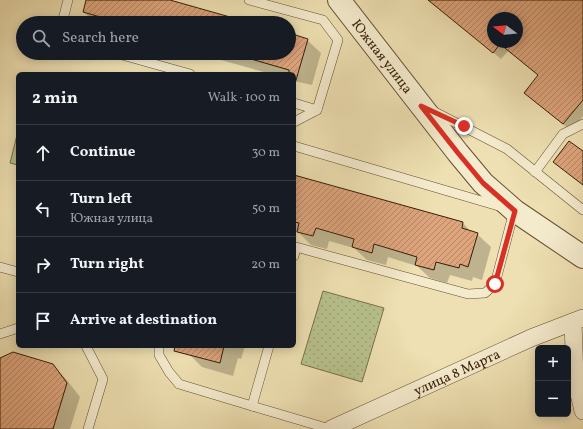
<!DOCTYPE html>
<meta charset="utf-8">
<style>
body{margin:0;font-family:Vollkorn,serif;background:#242831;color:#f1f3f6}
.controls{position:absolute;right:12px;bottom:12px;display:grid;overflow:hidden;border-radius:6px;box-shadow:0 2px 10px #0003}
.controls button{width:36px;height:36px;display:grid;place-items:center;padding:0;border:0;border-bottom:1px solid #363941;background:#171b24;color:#f1f3f6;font:20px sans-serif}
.compass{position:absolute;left:487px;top:12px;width:36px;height:36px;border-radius:50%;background:#171b24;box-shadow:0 2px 10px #0003;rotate:286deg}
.stop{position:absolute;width:12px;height:12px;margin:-9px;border:3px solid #d93025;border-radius:50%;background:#fff}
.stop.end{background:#d93025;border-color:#fff;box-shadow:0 1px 4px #0008}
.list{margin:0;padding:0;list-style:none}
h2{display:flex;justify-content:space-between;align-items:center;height:52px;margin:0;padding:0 16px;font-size:17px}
h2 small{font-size:13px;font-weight:400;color:#9ea1a6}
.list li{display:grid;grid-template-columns:26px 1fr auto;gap:12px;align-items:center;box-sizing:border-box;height:56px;padding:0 16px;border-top:1px solid #363941}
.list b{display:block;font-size:15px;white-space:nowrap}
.list p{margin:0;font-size:13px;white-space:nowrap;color:#9ea1a6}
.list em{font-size:13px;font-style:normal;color:#9ea1a6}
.icon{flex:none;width:22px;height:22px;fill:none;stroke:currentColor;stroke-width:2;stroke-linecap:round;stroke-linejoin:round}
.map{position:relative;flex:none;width:583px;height:429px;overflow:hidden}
.search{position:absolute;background:#171b24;box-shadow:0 2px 10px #0003;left:16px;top:16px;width:280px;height:44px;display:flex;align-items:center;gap:10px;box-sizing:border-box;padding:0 14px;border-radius:22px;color:#9ea1a6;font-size:15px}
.panel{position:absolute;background:#171b24;box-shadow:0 2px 10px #0003;left:16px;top:72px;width:280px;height:276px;border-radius:6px}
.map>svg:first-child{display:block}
.grass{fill:url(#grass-dots);stroke:#78704a}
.pitch{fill:#b8c28d;stroke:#78704a}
.shadow{fill:#0003;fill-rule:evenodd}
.building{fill:url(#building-hatch);stroke:#371e06;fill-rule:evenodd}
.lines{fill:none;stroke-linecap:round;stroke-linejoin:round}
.service-casing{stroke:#654e31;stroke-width:10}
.minor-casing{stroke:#654e31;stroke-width:18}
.tertiary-casing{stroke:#654e31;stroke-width:24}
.service{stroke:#f4ebcd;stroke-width:9}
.minor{stroke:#f4ebcd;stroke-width:17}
.tertiary{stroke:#f4ebcd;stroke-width:22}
.route{stroke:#d93025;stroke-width:5}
.labels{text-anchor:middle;stroke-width:3.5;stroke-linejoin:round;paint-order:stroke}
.street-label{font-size:14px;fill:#371e06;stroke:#f4ebcd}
</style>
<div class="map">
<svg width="583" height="429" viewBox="0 0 583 429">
<defs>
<pattern id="grass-dots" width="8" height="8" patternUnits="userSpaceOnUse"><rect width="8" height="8" fill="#b8c28d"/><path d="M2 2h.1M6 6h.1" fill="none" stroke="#9fa678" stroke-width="1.8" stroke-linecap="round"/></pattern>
<pattern id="building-hatch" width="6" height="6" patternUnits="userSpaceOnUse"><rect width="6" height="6" fill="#dea57d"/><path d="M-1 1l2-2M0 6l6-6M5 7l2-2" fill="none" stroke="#b58664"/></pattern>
</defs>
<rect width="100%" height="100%" fill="#eee0b2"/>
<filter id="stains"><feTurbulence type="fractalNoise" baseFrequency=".005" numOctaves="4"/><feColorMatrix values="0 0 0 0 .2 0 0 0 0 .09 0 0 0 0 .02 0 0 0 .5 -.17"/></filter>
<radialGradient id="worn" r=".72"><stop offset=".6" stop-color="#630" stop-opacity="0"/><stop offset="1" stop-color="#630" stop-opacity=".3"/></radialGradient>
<!-- grass -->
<polygon class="grass" points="323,291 384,308 362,382 301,364"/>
<!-- pitch -->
<polygon class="pitch" points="18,131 18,165 10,163"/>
<!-- shadow -->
<g class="shadow">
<polygon points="87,0 167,0 249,23 95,23 84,12"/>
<path d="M428,0H583V116L571,131L525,93L539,76L508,51L501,59ZM493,18H517V42H493Z"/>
<polygon points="289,34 307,40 321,53 312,85 294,81 294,74 271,74 196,53 289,53"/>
<polygon points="294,176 463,223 471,232 477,234 491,247 482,280 473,277 472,281 450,275 447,283 430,278 417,266 388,257 386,265 367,260 354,248 329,241 327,249 311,245 299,233 294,231"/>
<polygon points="191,346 245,346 241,359 238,358 233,376 202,367 189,354"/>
<polygon points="0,360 52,365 66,379 80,397 70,429 0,429"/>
</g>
<!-- building -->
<g class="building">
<polygon points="86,0 170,0 237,19 236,23 121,23 83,12"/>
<path d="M428,0H583V100L563,124L524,93L538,75L500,44L493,53ZM493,18H517V42H493Z"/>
<polygon points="289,33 308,39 294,87 294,74 289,74 289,70 244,57 244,53 289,53"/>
<polygon points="569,141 583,151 583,185 553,162"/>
<polygon points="294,175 463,222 462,228 478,233 468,267 460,264 459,268 436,262 434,270 415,265 417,257 374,244 372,253 352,247 354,239 316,228 313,236 297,232 299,223 294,222"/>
<polygon points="175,346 224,346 220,363 174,351"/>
<polygon points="13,352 53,364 67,383 53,429 0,429 0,358"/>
</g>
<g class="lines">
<defs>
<g id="service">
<polyline points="249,0 323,20 338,40 317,110 294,122"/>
<polyline points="62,23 68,0"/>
<polyline points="115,53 190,74"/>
<polyline points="294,103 317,110"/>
<polyline points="433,111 507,149 583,210"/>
<polyline points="294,146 502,207"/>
<polyline points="535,172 563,134 583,124"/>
<polyline points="294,256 296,247 468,294 485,293 495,284 514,211"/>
<polyline points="0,267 18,272"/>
<polyline points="0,334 18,328"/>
<polyline points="86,346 103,379 88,429"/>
<polyline points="159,346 159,355 169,372 179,384 252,406 269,346"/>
<polyline points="252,406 330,429"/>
</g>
<g id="minor">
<polyline points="573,322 575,377 583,411"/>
<path id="s1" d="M331,429L531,338L583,318"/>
</g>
<g id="tertiary">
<path id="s2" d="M339,0L458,153L483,183L515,211L583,257"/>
</g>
</defs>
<!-- service casing -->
<use href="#service" class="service-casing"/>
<!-- minor casing -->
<use href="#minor" class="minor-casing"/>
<!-- tertiary casing -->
<use href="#tertiary" class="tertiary-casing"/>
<!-- service -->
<use href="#service" class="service"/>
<!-- minor -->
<use href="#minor" class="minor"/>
<!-- tertiary -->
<use href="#tertiary" class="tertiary"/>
</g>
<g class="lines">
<!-- route -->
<polyline class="route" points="464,126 421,106 458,153 483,183 515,211 495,284"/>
</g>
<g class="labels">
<!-- street labels -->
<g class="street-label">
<text dy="5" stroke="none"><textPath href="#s2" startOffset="71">Южная улица</textPath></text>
<text dy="5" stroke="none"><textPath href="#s1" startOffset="138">улица 8 Марта</textPath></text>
</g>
</g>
<rect width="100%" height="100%" filter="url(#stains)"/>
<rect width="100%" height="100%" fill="url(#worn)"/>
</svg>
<div class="controls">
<button>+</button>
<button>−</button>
</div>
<svg class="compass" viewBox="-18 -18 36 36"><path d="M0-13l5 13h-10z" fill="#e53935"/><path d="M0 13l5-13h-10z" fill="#9ea1a6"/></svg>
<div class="stop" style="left:495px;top:284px"></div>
<div class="stop end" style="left:464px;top:126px"></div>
<div class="search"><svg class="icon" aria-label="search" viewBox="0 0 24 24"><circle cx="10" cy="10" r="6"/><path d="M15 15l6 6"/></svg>Search here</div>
<section class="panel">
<h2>2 min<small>Walk · 100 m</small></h2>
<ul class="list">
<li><svg class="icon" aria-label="ahead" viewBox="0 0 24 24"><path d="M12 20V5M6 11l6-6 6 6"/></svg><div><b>Continue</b></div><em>30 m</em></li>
<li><svg class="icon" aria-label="left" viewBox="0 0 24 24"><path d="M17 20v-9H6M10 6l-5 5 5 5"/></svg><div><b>Turn left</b><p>Южная улица</p></div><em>50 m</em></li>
<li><svg class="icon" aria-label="right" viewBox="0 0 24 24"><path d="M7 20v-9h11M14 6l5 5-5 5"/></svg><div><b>Turn right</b></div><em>20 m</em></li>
<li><svg class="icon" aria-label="arrive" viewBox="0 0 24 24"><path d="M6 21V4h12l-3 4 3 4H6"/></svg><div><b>Arrive at destination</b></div></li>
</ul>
</section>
</div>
